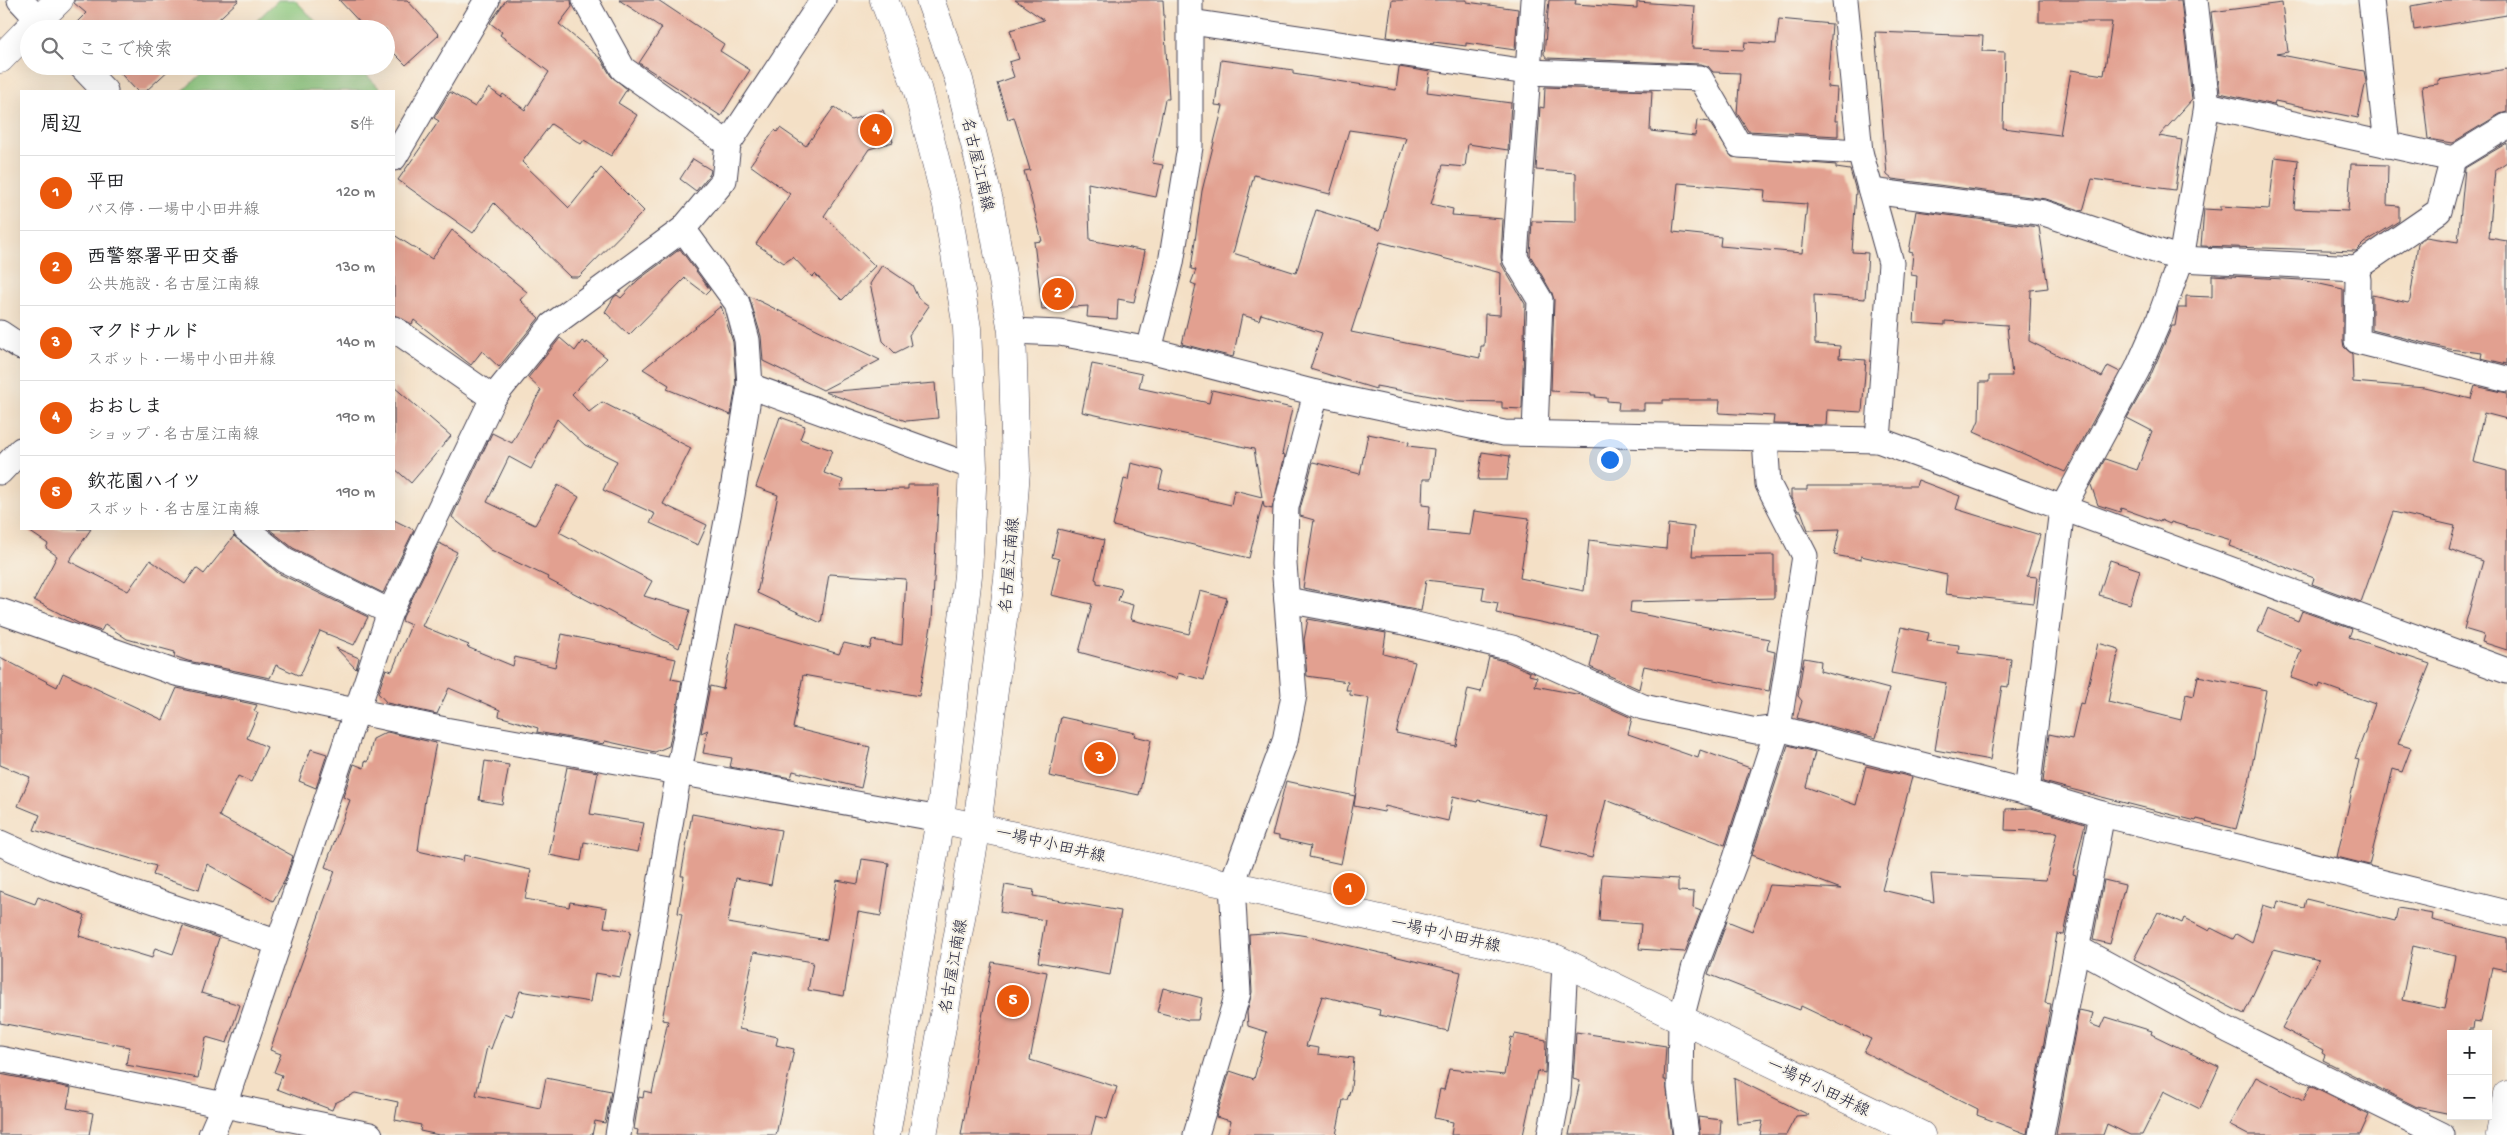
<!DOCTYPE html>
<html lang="ja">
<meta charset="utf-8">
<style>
body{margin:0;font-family:"Gochi Hand","Klee One",sans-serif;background:#f2f2f2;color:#202124}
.controls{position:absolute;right:15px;bottom:15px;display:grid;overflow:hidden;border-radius:0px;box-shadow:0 5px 20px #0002}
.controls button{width:45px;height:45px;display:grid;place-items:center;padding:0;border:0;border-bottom:1px solid #e0e0e0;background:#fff;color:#202124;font:25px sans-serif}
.you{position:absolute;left:1609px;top:459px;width:18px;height:18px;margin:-12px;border:4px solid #fff;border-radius:50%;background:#1a73e8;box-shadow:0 0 0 8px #1a73e833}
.badge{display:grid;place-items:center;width:32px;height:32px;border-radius:50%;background:#ea580c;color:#fff;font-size:16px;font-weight:700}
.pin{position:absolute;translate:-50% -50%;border:2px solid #fff;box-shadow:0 1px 5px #0006}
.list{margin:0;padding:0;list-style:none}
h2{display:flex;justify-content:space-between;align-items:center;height:65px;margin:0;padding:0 20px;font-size:21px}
h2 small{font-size:16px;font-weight:400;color:#757577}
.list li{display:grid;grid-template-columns:32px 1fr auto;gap:15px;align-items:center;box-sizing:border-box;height:75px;padding:0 20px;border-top:1px solid #e0e0e0}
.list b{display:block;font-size:19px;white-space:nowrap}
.list p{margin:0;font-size:16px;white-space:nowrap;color:#757577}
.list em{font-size:16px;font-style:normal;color:#757577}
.icon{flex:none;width:28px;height:28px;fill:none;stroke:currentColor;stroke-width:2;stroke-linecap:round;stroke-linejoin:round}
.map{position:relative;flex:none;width:2507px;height:1135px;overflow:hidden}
.search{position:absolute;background:#fff;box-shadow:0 5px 20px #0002;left:20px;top:20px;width:375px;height:55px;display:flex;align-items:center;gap:12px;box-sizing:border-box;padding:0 18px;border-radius:28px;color:#757577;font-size:19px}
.panel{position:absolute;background:#fff;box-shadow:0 5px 20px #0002;left:20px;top:90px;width:375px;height:440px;border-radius:0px}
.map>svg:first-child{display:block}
.green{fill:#8bc87d;stroke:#56755c}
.building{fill:#e2a090;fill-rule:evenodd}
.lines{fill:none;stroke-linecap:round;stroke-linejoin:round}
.street-casing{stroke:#423e50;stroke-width:27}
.secondary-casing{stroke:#423e50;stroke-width:29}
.primary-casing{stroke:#423e50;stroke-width:29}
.street{stroke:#fff;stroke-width:25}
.secondary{stroke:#fff;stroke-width:28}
.primary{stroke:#fff;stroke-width:28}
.labels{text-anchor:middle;stroke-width:4;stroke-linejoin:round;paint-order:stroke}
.street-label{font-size:16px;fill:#22223b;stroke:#f7f3e8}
</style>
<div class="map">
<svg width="2507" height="1135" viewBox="0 0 2507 1135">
<rect width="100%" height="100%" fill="#f7f3e8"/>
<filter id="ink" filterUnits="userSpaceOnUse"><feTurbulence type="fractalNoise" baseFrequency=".02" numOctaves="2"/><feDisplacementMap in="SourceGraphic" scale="10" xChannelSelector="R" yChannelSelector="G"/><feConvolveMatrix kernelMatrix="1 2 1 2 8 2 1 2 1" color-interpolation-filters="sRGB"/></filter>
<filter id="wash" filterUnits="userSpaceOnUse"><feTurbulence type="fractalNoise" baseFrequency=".0096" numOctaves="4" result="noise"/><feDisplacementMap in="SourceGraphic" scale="20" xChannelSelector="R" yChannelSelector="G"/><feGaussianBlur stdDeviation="1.12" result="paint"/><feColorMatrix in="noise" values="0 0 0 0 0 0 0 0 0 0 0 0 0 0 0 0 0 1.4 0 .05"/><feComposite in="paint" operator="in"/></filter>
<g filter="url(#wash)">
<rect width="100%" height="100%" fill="#f4e0c6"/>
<!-- green -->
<g class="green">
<polygon points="278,0 295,0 323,29 248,29"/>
<polygon points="209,66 358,66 382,91 183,91"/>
</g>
<g id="blocks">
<!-- building -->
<g class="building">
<polygon points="74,0 239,0 208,29 70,29 86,13 74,3"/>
<polygon points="339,0 407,0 439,35 406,65 386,45 386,29 366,29"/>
<polygon points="506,0 571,0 572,7 559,24 601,59 611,76 627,89 618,103 637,115 611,156 584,140 581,144 551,124 522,162 569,208 601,168 644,211 579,277 570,277 494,203 473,233 398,180 439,121 434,118 450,92 475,107 489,88 501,97 503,94 525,110 549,72 500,35 502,32 490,23"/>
<polygon points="619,0 658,0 724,44 720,51 750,70 721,116 639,63 662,28"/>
<polygon points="1015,0 1163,0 1169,99 1165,99 1152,163 1163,165 1156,197 1088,183 1090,240 1145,251 1134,302 1118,299 1117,319 1087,317 1088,306 1042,309 1034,242 1042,241 1024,171 1030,170 1014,117 1008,119 997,83 1014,77 1009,62 1019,59 1010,30 1044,20"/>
<polygon points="1392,0 1467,0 1467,2 1518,9 1515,50 1466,43 1466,46 1434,42 1433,44 1387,37"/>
<polygon points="1549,0 1576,0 1575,4 1637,8 1637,2 1695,6 1692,48 1744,50 1745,42 1776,44 1779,19 1832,24 1827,87 1837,88 1835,121 1838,121 1838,136 1748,131 1737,113 1740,73 1713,72 1708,66 1700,64 1547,58 1544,54"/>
<polygon points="2039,0 2181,0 2192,100 2159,136 2182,140 2175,190 2092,179 2083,211 2046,199 1892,179 1887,175 1875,32 1983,36 1982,51 2005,52 2003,128 2060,135 2071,70 2104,75 2112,22 2039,22"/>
<polygon points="2444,0 2507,0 2507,15 2414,30 2411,6"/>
<polygon points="2282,3 2288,52 2276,54 2364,71 2366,81 2358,118 2275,101 2274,105 2220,93 2211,12"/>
<path d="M1221,60L1293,70V74L1396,90L1399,67L1430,72L1427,92L1511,103L1508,150L1468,144L1465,167L1443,165L1431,204L1453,209L1452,215L1503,219L1501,257L1502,265L1525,304L1522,409L1502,408V402L1458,401L1376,386V389L1310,369L1322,333L1261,314L1259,320L1242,315L1233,357L1182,344L1196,285L1191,283L1196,270L1191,269L1202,191L1223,106L1215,105ZM1349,130L1406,138L1394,174L1380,230L1316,210L1296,273L1233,253L1254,175L1330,194ZM1380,242L1501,273L1500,315L1485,314L1484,346H1481L1480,358L1351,332Z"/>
<polygon points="127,66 173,66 146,91 137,91 120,73"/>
<polygon points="2507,69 2507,112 2500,114 2452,143 2428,139 2422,86 2438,84 2438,80"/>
<path d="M1545,87L1652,91L1650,131L1695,136L1697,120L1709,122L1732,157L1836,165V168L1850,170L1856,191L1852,252L1868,253L1865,299L1814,295L1815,344L1840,346L1839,358L1866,360L1862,412L1827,410L1826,425L1773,424L1774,416L1719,413L1720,400H1663V403H1644V410H1618L1619,402L1607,401V398L1595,397L1596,395H1591V393L1551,391L1554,300L1552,293L1530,255L1532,221L1576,222V173L1536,170L1540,107L1544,108ZM1678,183L1765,190L1764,201L1807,204L1802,253L1720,246L1721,237L1673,232Z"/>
<polygon points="834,107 851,120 883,110 893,142 869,149 824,216 875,266 842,300 815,274 812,277 793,257 784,263 756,244 790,194 750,165 775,130 777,132 780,128 806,146"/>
<polygon points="2507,143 2507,162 2495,170 2489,238 2507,241 2507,364 2481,358 2482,353 2449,349 2372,330 2372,295 2408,303 2410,300 2418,243 2426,237 2458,242 2465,168"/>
<polygon points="2275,157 2298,160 2294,209 2348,211 2351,164 2388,165 2387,205 2399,206 2399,221 2364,243 2356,251 2201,246 2204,209 2221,210 2221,206 2269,209"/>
<polygon points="693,159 711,170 710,174 696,191 680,179"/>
<polygon points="1916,211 2039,227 2048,288 2031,290 2029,341 2102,377 2108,366 2120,372 2065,472 1974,432 1979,420 1980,382 1989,382 1989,376 2012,376 2007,325 1945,321 1945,325 1914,323 1917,276 1911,275 1913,253 1909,252"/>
<polygon points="452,230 527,292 520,300 539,318 499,367 482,351 471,365 414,320 412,324 394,315 394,235 432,259"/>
<polygon points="680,249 710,290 706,294 685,278 629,335 605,312 614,297 617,295 621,298 638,280"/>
<polygon points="882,265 912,285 918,298 929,306 909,335 911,345 895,353 883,341 870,284"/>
<polygon points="2212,275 2301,280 2343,289 2343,341 2344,347 2352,354 2353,382 2425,388 2471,399 2475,386 2507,393 2507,419 2484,413 2473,462 2507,471 2507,650 2482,642 2484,635 2464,629 2483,561 2449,549 2455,526 2393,512 2361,602 2312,584 2314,578 2229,546 2231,540 2171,522 2170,524 2161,520 2160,522 2121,508 2120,512 2098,505 2091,485 2105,459 2137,470 2152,431 2127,418 2150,377 2172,326 2175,326 2178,308 2186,308 2186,296 2212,297"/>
<polygon points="749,296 845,343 880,360 823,390 763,361 761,336"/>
<polygon points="721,306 733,342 736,385 731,415 667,389 669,385 643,369"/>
<polygon points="560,338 575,351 582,341 586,344 587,342 607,358 572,394 589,412 602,402 691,448 663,504 707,525 698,545 650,523 655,514 603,490 617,461 585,445 557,419 531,469 509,457 487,502 535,525 558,485 579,497 559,532 652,581 644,596 690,610 679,648 547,579 548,577 491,550 452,517 492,433 512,443 541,390 528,378"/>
<polygon points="1092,364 1142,374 1139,388 1209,403 1212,390 1292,408 1282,454 1285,455 1272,509 1264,507 1263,501 1249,558 1113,526 1124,479 1128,480 1131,463 1163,471 1159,488 1231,505 1234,490 1262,497 1254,449 1082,412"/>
<polygon points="935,383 938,418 906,421 825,392"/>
<polygon points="394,387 451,436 411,483 394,468"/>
<polygon points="780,417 805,426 800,439 832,450 824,473 843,480 840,490 908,489 908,485 939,485 932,620 919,696 803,675 793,728 870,747 861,788 793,771 791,778 730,767 732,758 703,753 708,730 701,733 710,686 723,689 736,624 839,654 844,643 870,649 872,640 902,645 906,579 829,574 821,623 757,593 778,495 756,487"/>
<polygon points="1368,434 1409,442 1408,446 1434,449 1431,479 1423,479 1422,505 1430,506 1428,531 1470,535 1474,511 1529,518 1520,578 1584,591 1589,540 1666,549 1668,524 1694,527 1692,556 1774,555 1774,598 1631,602 1630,612 1769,639 1767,650 1775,652 1769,691 1644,666 1639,689 1590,667 1598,634 1496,613 1498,603 1482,600 1484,587 1426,580 1421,611 1303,588 1314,520 1300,516 1300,509 1313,462 1360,474"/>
<polygon points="1482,452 1510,456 1507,480 1478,480"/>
<polygon points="1918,480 1960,496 1956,509 2040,535 2027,576 2037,577 2034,603 1945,594 1947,575 1861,556 1861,560 1834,555 1840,529 1808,530 1801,511 1798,511 1791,498 1791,490 1807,490 1807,486 1916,486"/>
<polygon points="394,520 414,530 383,593 293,548 269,529 394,529"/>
<polygon points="26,529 91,529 69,561 128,591 150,560 185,584 196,568 204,574 234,536 278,573 368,617 354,645 320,631 300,676 276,665 270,678 188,661 174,656 175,652 127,639 105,624 101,631 80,624 34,600 57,556 46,548 48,544"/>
<polygon points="1058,529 1104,540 1095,579 1097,580 1097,583 1122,589 1118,601 1133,605 1130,618 1132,620 1189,634 1200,591 1227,598 1204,680 1178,673 1177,679 1079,652 1092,604 1051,595 1059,559 1052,557"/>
<polygon points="439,543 457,552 422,626 469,645 467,647 513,666 515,657 555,667 562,634 676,659 671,679 682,681 669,746 655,752 605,741 604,744 537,732 538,728 499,716 500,710 449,688 437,714 387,703 378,693 386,669 392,671 411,625 402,621 403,617"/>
<polygon points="2110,560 2140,570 2130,604 2099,595"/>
<polygon points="2268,608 2298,621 2302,611 2352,629 2349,637 2430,664 2398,744 2411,748 2402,772 2393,769 2369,865 2337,857 2359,760 2355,759 2375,704 2320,684 2319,688 2291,678 2301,650 2258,632"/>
<polygon points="1308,619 1386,633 1383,654 1415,662 1396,733 1456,746 1468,689 1481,692 1489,657 1507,662 1530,672 1529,675 1537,677 1535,686 1581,695 1632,718 1628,734 1698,758 1700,750 1750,768 1725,845 1606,800 1592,858 1540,846 1547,816 1478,800 1477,802 1453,796 1448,821 1385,806 1384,812 1354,806 1369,698 1350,695 1350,690 1346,690 1348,682 1307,676 1304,640"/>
<polygon points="1901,627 1929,633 1927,641 1959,645 1958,653 2011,659 2008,687 2002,686 1990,760 1935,750 1946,683 1891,673"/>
<polygon points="2098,643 2119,649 2108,702 2181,720 2186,694 2194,696 2198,676 2266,690 2249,782 2236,829 2197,819 2196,821 2043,782 2049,734 2072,739 2080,703 2084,704"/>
<polygon points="336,648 359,658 356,669"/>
<polygon points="0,657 57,687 63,673 163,720 177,688 257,705 254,711 258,713 247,738 267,747 251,782 238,776 219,816 293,856 285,880 273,901 207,864 199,890 153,875 156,866 34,830 40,815 18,806 30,777 0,765"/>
<polygon points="1804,658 1821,661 1820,671 1889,689 1876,738 1797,718 1802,701 1798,696"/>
<polygon points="1061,717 1135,733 1134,736 1151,740 1139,795 1049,776"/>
<polygon points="387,732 436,743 425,799 418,851 463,861 464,855 531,870 525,899 569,907 570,902 607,908 604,927 631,931 620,977 595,973 590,1002 520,991 511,1016 504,1013 491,1049 487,1047 476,1095 540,1108 546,1078 611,1091 605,1123 595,1121 592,1135 439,1135 420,1131 421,1125 395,1120 398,1102 355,1093 335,1103 332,1110 277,1089 282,1075 274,1072 281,1054 270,1050 335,871 325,867 350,800 343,797 354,764 364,768 365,761 368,762 373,739"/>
<polygon points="1788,745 1815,752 1806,787 1856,805 1866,766 1912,777 1882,890 1934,902 1931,874 2046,880 2057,832 2005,830 2006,809 2031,808 2085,824 2073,874 2076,875 2064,935 2057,934 2045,1003 2051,1004 2027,1134 1977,1115 1978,1109 1864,1052 1871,1039 1801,1006 1800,1010 1708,974 1727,921 1752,931 1769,885 1841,889 1752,855"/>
<polygon points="311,749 327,754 316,788 299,781"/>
<polygon points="485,761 509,765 502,804 479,800"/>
<polygon points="567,767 598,772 590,814 644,823 638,852 584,842 581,861 549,855"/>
<polygon points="1286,781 1355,796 1341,864 1309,857 1311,846 1279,839 1279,836 1272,835"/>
<polygon points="692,814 781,830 771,885 736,878 728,923 827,940 837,880 858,884 862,859 889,863 881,916 858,912 844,996 808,990 813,962 754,952 739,1029 778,1037 776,1045 794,1049 776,1135 637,1135 638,1130 634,1129 639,1097 643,1098 644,1091 652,1093 668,1021 662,1020 682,914 678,913 684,876 681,876"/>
<polygon points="1602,874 1678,879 1678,891 1694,892 1693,908 1701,911 1685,952 1639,949 1641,924 1599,921"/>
<polygon points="2104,880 2125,885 2110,944 2093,940"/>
<polygon points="1005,885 1034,890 1033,896 1121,911 1110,975 1038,962 1045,920 1000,912"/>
<polygon points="0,891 35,904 38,897 85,915 79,936 152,958 155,948 173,954 183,926 219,938 201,993 240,1005 227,1043 206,1037 198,1078 126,1065 129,1047 0,1023"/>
<path d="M2306,899L2395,921L2398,908L2433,914L2432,920L2507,938V970L2492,967L2481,1022L2474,1021L2473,1029H2469L2468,1034H2451V1114L2417,1107L2323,1060L2325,1055L2322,1053L2323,1050L2282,1028L2319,960L2274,949L2244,1014L2134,959L2158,912L2182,923L2184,918L2209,931L2211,928L2233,939L2236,934L2252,943L2263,905L2276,909L2278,901L2304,908ZM2413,946L2455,956L2445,1009L2402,1000Z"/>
<polygon points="1282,932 1313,937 1461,972 1448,1031 1379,1015 1380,1010 1322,996 1306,1046 1319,1048 1318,1054 1354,1058 1351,1088 1347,1100 1343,1100 1336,1135 1227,1135 1231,1121 1216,1117 1230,1071 1254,1079 1267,1032 1248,1026 1247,1012 1252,992 1249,934"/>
<polygon points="992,962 1047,972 1030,1060 1117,1087 1107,1119 1096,1116 1091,1135 961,1135"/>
<polygon points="1163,988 1202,998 1198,1020 1188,1020 1157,1012"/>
<polygon points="2079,1010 2093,1013 2090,1024 2101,1028 2106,1017 2152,1031 2151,1034 2219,1067 2200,1109 2164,1091 2142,1135 2130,1135 2107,1124 2103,1135 2056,1135"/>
<polygon points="1576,1032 1666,1046 1664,1080 1666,1080 1672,1135 1569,1135 1580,1081 1573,1079"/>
<polygon points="1515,1034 1546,1040 1545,1073 1537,1071 1523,1135 1451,1135 1453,1122 1434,1118 1440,1089 1444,1090 1449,1069 1504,1075 1511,1037 1514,1038"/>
<polygon points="0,1074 71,1088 67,1108 93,1113 89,1135 0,1135"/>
<polygon points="2256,1077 2303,1101 2310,1086 2369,1115 2360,1135 2248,1135 2229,1125"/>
<polygon points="1734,1078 1768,1095 1809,1115 1796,1116 1786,1135 1760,1135 1763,1121 1737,1124"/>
<polygon points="1698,1117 1721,1120 1720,1135 1700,1135"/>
</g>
</g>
</g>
<g filter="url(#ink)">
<use href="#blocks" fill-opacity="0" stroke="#423e50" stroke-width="1"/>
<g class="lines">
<defs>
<g id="street">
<polyline points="20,0 47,29"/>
<polyline points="1533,0 1515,258 1540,300 1535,433"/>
<polyline points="1845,0 1860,152 1891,263 1878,440"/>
<polyline points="2371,0 2387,145"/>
<polyline points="1191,22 1527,72 1700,78 1739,145 1860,152"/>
<polyline points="81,66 105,91"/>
<polyline points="2207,105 2453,159 2507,126"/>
<polyline points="728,144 823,0"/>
<polyline points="394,158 487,0"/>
<polyline points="1871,191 2044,213 2181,259 2356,268 2439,211 2453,159"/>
<polyline points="2356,268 2358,280 2357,341 2507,379"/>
<polyline points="394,329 493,398"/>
<polyline points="1012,331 1060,333 1149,350 1316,393 1504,433 1878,440 2507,671"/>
<polyline points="0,333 21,347"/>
<polyline points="1149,350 1171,263 1190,147 1190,0"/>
<polyline points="750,386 973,467"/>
<polyline points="0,472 21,450"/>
<polyline points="246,529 285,560 390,612"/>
<polyline points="1287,600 1404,622 1512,648 1643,707 1756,731 1778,728 2027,792 2102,814 2507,913"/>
<polyline points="0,611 176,673 445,730 940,819"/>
<polyline points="2027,792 2062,509 2137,370 2159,320 2181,259 2207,105 2195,0"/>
<polyline points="0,843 54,867 279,943"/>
<polyline points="2077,948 2230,1031 2442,1135"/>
<polyline points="0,1059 370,1135"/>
<polyline points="211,1135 224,1105 390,612 493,398 552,325 683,229 724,180 728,144 623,69 585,0"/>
<polyline points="618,1135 679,771 732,495 750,386 747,340 737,303 683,229"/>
<polyline points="1196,1135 1238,993 1232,884 1285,741 1294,695 1284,564 1286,507 1316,393"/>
<polyline points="1550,1135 1558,1094 1565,963"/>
<polyline points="1686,1135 1680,1087 1681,1019 1694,969 1735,861 1778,728 1805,556 1768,484 1765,439"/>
<polyline points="2041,1135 2102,814"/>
</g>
<g id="secondary">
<polyline points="29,29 59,0"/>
<polyline points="0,59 29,29"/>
<polyline points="940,819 1557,959 1921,1135"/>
<polyline points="2500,1135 2507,1095"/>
</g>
<g id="primary">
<polyline points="884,0 917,88 947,205 967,328 973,467 968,575 940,819 886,1135"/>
<polyline points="923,1135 977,826 1008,579 1016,470 1012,331 989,201 959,80 930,0"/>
</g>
</defs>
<!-- street casing -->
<use href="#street" class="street-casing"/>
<!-- secondary casing -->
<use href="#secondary" class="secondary-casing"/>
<!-- primary casing -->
<use href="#primary" class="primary-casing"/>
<!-- street -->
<use href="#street" class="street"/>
<!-- secondary -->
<use href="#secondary" class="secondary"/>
<!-- primary -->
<use href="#primary" class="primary"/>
</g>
</g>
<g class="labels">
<!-- street labels -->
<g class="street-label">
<text transform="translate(979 164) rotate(77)" y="6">名古屋江南線</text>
<text transform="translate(1008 565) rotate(-85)" y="6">名古屋江南線</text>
<text transform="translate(1051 843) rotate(13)" y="6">一場中小田井線</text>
<text transform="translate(1446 933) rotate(13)" y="6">一場中小田井線</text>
<text transform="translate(952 966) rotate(-80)" y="6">名古屋江南線</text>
<text transform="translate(1819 1086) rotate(26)" y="6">一場中小田井線</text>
</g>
</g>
</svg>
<div class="controls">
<button>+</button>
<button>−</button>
</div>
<div class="you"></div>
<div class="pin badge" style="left:1349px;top:889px">1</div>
<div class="pin badge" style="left:1058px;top:294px">2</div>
<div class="pin badge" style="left:1100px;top:758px">3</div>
<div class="pin badge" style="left:876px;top:130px">4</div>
<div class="pin badge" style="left:1013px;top:1001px">5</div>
<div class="search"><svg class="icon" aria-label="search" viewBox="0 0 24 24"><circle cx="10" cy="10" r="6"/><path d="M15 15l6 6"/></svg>ここで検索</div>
<section class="panel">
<h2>周辺<small>5件</small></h2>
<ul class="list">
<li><span class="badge">1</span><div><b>平田</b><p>バス停 · 一場中小田井線</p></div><em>120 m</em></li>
<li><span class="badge">2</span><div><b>西警察署平田交番</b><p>公共施設 · 名古屋江南線</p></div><em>130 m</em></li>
<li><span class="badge">3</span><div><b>マクドナルド</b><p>スポット · 一場中小田井線</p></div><em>140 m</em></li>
<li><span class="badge">4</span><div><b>おおしま</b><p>ショップ · 名古屋江南線</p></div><em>190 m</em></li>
<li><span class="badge">5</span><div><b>欽花園ハイツ</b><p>スポット · 名古屋江南線</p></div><em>190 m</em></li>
</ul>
</section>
</div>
